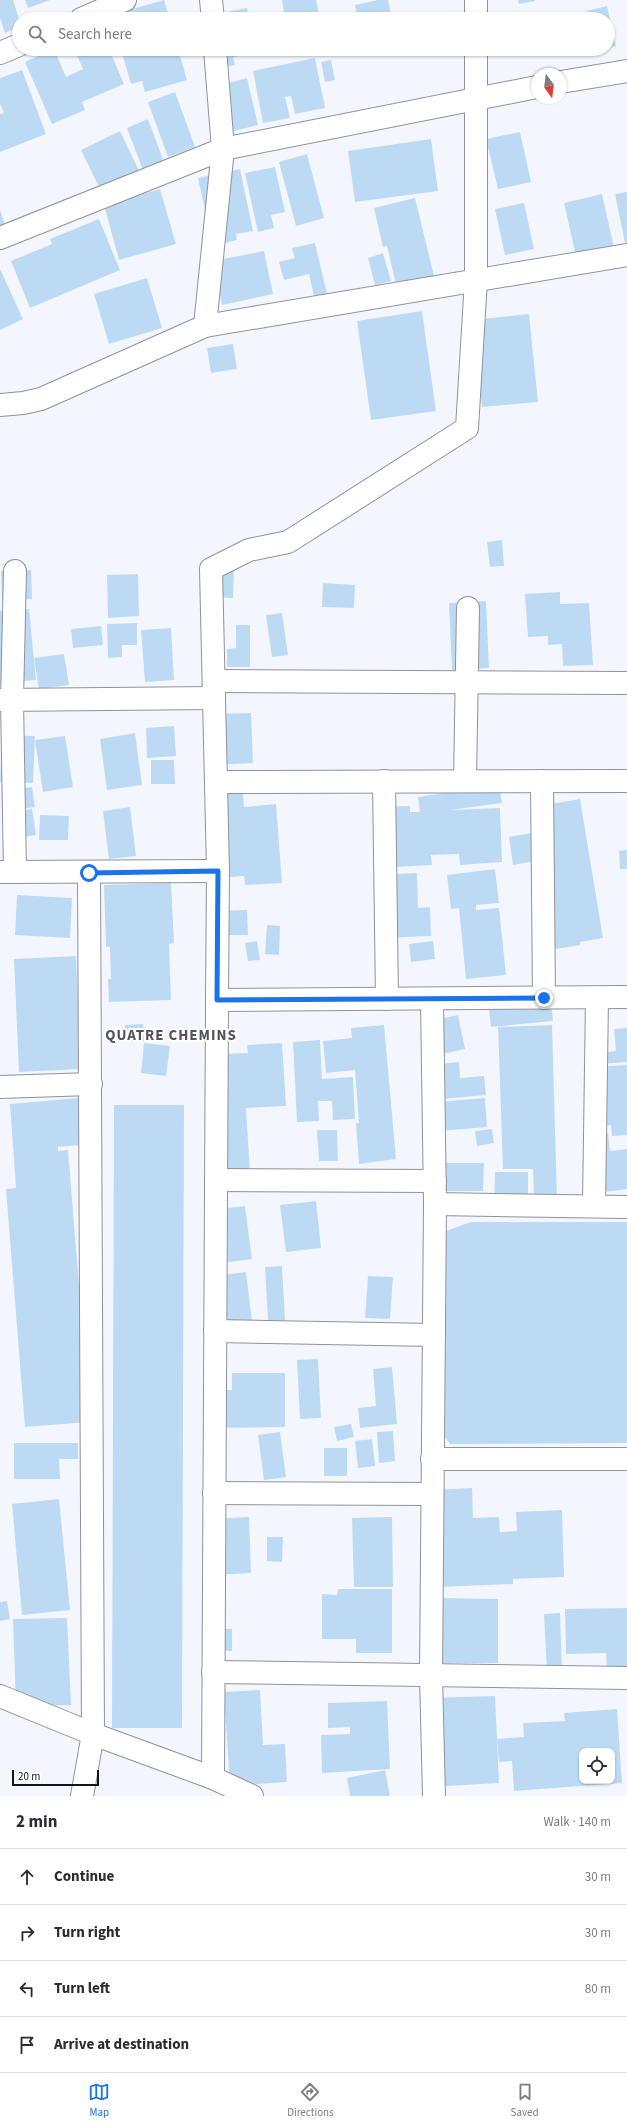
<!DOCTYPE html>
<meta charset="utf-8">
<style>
body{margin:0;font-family:"Source Sans 3",sans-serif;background:#f2f2f3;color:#2b2b33}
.controls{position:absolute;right:12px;bottom:12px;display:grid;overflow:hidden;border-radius:8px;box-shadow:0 1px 3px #0004}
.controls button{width:36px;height:36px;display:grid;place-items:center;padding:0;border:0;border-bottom:1px solid #e1e1e2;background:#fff;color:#2b2b33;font:20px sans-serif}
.compass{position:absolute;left:531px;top:68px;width:36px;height:36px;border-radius:50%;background:#fff;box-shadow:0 1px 3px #0004;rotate:166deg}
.scale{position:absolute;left:12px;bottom:10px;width:87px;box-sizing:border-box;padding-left:4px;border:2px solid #131416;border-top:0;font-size:11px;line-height:14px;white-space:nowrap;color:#131416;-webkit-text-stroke:3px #fff;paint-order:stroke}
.stop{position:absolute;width:12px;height:12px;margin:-9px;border:3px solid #1a73e8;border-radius:50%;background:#fff}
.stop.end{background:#1a73e8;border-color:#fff;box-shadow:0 1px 4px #0008}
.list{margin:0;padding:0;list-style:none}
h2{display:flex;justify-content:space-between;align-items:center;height:52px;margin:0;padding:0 16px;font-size:17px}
h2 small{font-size:13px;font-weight:400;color:#7c7c81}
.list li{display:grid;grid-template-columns:26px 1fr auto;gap:12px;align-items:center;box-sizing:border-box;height:56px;padding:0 16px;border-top:1px solid #e1e1e2}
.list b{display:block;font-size:15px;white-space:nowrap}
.list em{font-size:13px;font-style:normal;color:#7c7c81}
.icon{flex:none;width:22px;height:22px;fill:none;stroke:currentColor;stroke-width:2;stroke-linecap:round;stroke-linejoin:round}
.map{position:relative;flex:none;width:627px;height:1796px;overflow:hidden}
.search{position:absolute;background:#fff;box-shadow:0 1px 3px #0004;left:12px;right:12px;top:12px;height:44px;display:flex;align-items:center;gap:10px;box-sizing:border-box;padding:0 14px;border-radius:22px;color:#7c7c81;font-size:15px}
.sheet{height:276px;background:#fff}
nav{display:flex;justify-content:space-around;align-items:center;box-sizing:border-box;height:56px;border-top:1px solid #e1e1e2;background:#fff;font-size:11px;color:#7c7c81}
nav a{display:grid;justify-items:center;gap:2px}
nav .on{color:#1a73e8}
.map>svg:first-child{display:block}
.building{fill:#bddaf5;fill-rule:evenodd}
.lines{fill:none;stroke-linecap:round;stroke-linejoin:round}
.street-casing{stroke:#909299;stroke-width:24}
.secondary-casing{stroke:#909299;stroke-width:24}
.street{stroke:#fff;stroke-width:22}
.secondary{stroke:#fff;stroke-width:22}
.route{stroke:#1a73e8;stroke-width:5}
.labels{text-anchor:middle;stroke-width:4;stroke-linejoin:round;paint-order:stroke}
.district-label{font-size:15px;font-weight:bold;letter-spacing:1px;fill:#53545b;stroke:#fff}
</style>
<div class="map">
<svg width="627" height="1796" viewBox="0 0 627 1796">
<rect width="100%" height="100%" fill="#f4f6fe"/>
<!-- building -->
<g class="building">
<polygon points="0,0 13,0 19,19 19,27 5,33 0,18"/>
<polygon points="25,0 50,0 28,8"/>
<polygon points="164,0 170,19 112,19 111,15"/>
<polygon points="282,0 316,0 320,19 285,19"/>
<polygon points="378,0 388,0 392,19 358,19 355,5"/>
<polygon points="518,0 535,0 535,1 519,4"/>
<polygon points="607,6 616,46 608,48 608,19 588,19 586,11"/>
<polygon points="247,8 249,19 227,19 226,12"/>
<polygon points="54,49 66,77 83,69 74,49 109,49 124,84 82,102 85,110 52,124 25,62"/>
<polygon points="121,49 178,49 187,80 145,92 142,81 131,84"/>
<polygon points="208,49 255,49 256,53 233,57 235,65 212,70"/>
<polygon points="315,58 325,108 295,114 291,96 285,97 290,118 263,123 253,71"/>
<polygon points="331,60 335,80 325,82 321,62"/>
<polygon points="22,70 46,134 0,152 0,114 4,113 0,104 0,78"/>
<polygon points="247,78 258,125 230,132 220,85"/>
<polygon points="175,92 195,147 168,157 148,102"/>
<polygon points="148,119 165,165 144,173 127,128"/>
<polygon points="120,131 142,177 103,195 81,150"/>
<polygon points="520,132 531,182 498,189 486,139"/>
<polygon points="431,139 438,191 355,202 348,151"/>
<polygon points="307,154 324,218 296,226 279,162"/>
<polygon points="275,167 285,212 271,215 274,228 258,232 245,173"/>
<polygon points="240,169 253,231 236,234 237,240 213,246 198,178"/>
<polygon points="160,189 176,244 119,260 104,205"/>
<polygon points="627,192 627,243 625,243 615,194"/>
<polygon points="602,194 616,257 578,265 564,203"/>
<polygon points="415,198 437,288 399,297 387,246 383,247 374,208"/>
<polygon points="524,203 534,249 505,255 495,209"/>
<polygon points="0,210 6,228 0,230"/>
<polygon points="99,219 120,270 30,308 11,261 52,244 50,239"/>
<polygon points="315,243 329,302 316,305 309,274 284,280 279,262 295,258 292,248"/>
<polygon points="264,251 273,294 222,305 213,261"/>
<polygon points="383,253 391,281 375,285 368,258"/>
<polygon points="0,269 23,319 0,330"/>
<polygon points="147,278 162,328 109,344 94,294"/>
<polygon points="422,311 436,411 371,420 357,321"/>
<polygon points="529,314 538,402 482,407 473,320"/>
<polygon points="233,344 237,369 211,373 207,348"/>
<polygon points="502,540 504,566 490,567 487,542"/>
<polygon points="214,567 234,567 233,598 213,597"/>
<polygon points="31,570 32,599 2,600 1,571"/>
<polygon points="138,574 139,616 108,618 107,575"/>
<polygon points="323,583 355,585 354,608 322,607"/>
<polygon points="560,592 560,604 589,603 593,665 563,666 562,644 548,645 548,636 528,637 525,594"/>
<polygon points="486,601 489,668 452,670 449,603"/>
<polygon points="29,609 36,680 0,683 0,611"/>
<polygon points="282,613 288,655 272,657 266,615"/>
<polygon points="137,623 137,645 122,645 122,657 108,658 107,624"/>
<polygon points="236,625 250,625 250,667 227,667 227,649 236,648"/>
<polygon points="101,626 103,645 73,648 71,629"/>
<polygon points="171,628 174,680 145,682 141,630"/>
<polygon points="64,654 69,685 39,689 34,658"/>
<polygon points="251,713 253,763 214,765 212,714"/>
<polygon points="174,726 176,756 147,758 146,728"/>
<polygon points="135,733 142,785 107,790 100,739"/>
<polygon points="2,735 35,736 33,783 0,782"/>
<polygon points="65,736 73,787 43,792 35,740"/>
<polygon points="151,760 174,760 175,784 151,784"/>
<polygon points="499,785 502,803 450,810 500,808 502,862 460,865 459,854 431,855 432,865 379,868 376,807 410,806 410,812 420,812 418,797"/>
<polygon points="32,787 35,807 22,809 19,789"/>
<polygon points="243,792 244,807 276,804 282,883 245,885 244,876 218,878 217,794"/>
<polygon points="580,799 603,938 580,942 580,945 538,952 532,909 548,906 540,860 513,865 509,837 537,832 533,807"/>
<polygon points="130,807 136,856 109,859 103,811"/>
<polygon points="32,809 36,835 16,838 12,812"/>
<polygon points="40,815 69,816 68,840 39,840"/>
<polygon points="627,850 627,869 620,869 619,851"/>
<polygon points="495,869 499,903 476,905 476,910 499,908 506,975 466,979 459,908 451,909 447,875"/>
<polygon points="417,873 418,908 430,907 431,936 383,938 378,875"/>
<polygon points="171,883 174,943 169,944 171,1000 109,1002 108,979 111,979 110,947 106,947 104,885"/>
<polygon points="17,895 72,898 70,938 15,935"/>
<polygon points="247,910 248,935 222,935 221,911"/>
<polygon points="267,925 280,926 279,955 265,954"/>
<polygon points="257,941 260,960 248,961 245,943"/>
<polygon points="433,941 435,959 411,962 409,944"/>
<polygon points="76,956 81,1069 19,1072 14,959"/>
<polygon points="551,1002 553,1021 491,1027 489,1009"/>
<polygon points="458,1015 465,1049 442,1054 435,1020"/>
<polygon points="143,1024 144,1041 126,1042 125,1025"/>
<polygon points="384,1025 396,1159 359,1164 356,1123 359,1123 355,1070 326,1073 323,1041 352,1038 351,1028"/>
<polygon points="552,1025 557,1197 534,1198 533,1169 503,1169 498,1027"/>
<polygon points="627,1028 627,1062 590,1065 589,1054 616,1051 614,1029"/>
<polygon points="320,1040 322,1079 353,1077 355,1119 333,1120 332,1101 318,1101 319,1121 297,1122 293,1042"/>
<polygon points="144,1043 170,1046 166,1076 141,1073"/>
<polygon points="282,1043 286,1106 246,1108 250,1172 219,1174 223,1054 248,1053 247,1045"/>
<polygon points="459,1062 460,1078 484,1076 486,1095 432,1100 429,1065"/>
<polygon points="627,1065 627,1135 612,1136 611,1125 592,1127 589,1067"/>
<polygon points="78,1098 82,1145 58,1147 58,1151 68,1150 90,1422 25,1427 6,1189 16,1188 10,1104"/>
<polygon points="485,1098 487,1127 428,1132 425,1103"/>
<polygon points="114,1105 184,1105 182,1728 112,1728"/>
<polygon points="492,1129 494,1143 477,1146 475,1131"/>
<polygon points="317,1130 337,1130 338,1161 319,1161"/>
<polygon points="608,1133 610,1151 627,1149 627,1189 588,1194 583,1150 599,1148 598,1135"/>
<polygon points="438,1163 484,1163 483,1191 437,1191"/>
<polygon points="495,1172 528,1172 528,1209 494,1208"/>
<polygon points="316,1201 321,1248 286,1252 280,1205"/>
<polygon points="245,1206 252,1259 223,1263 217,1209"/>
<polygon points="471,1222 627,1222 627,1443 450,1444 442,1433 446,1231"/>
<polygon points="282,1266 285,1320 268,1321 265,1267"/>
<polygon points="246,1272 252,1321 228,1324 222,1275"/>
<polygon points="368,1276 393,1277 390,1319 365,1318"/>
<polygon points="318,1359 321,1418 300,1419 297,1360"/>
<polygon points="392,1367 397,1424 360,1428 358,1408 376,1406 373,1369"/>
<polygon points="232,1373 285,1373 285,1427 209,1428 209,1390 232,1390"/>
<polygon points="351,1424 354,1437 337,1441 334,1427"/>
<polygon points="393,1431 395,1461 379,1463 377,1432"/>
<polygon points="280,1432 286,1477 264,1480 258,1435"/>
<polygon points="372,1439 375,1466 358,1468 355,1441"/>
<polygon points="14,1443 78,1443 78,1459 59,1459 60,1479 14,1479"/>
<rect x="324" y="1448" width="23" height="28"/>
<polygon points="472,1488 473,1518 499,1517 500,1532 517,1531 516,1512 562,1510 564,1577 513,1579 513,1584 439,1587 434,1490"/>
<polygon points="59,1499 70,1610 22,1615 12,1504"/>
<polygon points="249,1517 251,1573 212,1575 210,1519"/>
<polygon points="392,1517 393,1587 354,1587 352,1518"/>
<polygon points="267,1537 283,1537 282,1562 267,1561"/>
<polygon points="338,1589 392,1589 392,1653 356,1653 356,1639 322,1639 322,1594 337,1595"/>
<polygon points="435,1598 498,1599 498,1663 435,1663"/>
<polygon points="7,1601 10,1619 0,1621 0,1602"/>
<polygon points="627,1608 627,1674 607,1675 606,1653 566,1654 565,1609"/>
<polygon points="560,1613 562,1671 547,1672 544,1614"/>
<polygon points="67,1618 71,1705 16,1707 13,1619"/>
<polygon points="206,1628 232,1629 232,1651 205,1650"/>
<polygon points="260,1690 263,1745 285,1744 287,1782 230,1786 224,1692"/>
<polygon points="495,1696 499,1783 431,1787 428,1698"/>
<polygon points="387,1701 390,1769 322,1773 321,1735 350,1734 350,1727 328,1728 328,1703"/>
<path d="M617,1709L622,1783L514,1791L512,1761L499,1762L497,1739L524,1737L523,1723L565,1721L564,1713ZM582,1751H612V1781H582Z"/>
<polygon points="385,1770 390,1796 350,1796 347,1778"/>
</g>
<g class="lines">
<defs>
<g id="street">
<polyline points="211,0 213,19"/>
<polyline points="476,0 476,19"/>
<polyline points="81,19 125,0"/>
<polyline points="0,53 19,45"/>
<polyline points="561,82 627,71"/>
<polyline points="0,238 223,149 537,87"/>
<polyline points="205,326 223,149 215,49"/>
<polyline points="0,405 23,403 41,399 205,326 627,255"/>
<polyline points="214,681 627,683"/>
<polyline points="0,700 214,698"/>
<polyline points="384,781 387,999"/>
<polyline points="465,781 468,608"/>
<polyline points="542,781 544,998"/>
<polyline points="216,782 627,781"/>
<polyline points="1,872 218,871"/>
<polyline points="15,872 12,700 15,571"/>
<polyline points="432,999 435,1204 431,1676 434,1796"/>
<polyline points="217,1000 218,871 211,569 249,550 288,542 467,428 476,280 476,49"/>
<polyline points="0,1087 91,1084"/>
<polyline points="216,1180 435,1181"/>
<polyline points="435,1204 627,1207"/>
<polyline points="594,1206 597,998"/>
<polyline points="215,1331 434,1335"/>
<polyline points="432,1459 627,1459"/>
<polyline points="214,1493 432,1494"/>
<polyline points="213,1672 627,1678"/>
<polyline points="0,1696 93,1734 89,873"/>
</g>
<g id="secondary">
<polyline points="213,1778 217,1000 627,997"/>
<polyline points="82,1796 93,1734 213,1778 252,1796"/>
</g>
</defs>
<!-- street casing -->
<use href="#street" class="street-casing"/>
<!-- secondary casing -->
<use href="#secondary" class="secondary-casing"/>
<!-- street -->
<use href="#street" class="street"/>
<!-- secondary -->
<use href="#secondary" class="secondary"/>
</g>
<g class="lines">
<!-- route -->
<polyline class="route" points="89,873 218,871 217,1000 544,998"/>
</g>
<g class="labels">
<!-- district labels -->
<g class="district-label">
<text x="171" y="1040">QUATRE CHEMINS</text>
</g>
</g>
</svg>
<div class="controls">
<button><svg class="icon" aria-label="locate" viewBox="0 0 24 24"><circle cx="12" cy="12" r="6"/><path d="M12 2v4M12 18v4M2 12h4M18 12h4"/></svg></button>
</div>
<svg class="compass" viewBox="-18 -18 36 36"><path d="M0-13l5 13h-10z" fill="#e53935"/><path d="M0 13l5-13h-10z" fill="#7c7c81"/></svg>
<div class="scale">20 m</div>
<div class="stop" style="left:89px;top:873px"></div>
<div class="stop end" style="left:544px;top:998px"></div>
<div class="search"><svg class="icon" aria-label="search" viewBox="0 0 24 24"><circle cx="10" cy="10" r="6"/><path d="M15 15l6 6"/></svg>Search here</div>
</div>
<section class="sheet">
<h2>2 min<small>Walk · 140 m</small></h2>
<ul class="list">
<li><svg class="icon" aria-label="ahead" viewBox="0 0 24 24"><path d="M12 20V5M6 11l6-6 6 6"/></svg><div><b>Continue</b></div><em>30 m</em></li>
<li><svg class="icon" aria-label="right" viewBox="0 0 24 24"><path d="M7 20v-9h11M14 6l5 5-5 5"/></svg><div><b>Turn right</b></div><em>30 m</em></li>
<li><svg class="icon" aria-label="left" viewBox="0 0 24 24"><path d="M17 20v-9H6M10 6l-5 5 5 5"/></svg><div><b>Turn left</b></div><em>80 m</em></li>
<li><svg class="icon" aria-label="arrive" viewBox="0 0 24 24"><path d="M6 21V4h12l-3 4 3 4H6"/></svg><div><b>Arrive at destination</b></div></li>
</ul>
</section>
<nav>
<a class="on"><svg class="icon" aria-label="map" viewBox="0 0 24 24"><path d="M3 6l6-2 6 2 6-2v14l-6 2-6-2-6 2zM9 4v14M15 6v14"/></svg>Map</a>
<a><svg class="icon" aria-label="directions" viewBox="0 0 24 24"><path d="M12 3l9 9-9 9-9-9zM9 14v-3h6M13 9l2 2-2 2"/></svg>Directions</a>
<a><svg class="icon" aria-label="saved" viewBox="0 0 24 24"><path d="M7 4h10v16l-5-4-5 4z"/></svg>Saved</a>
</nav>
